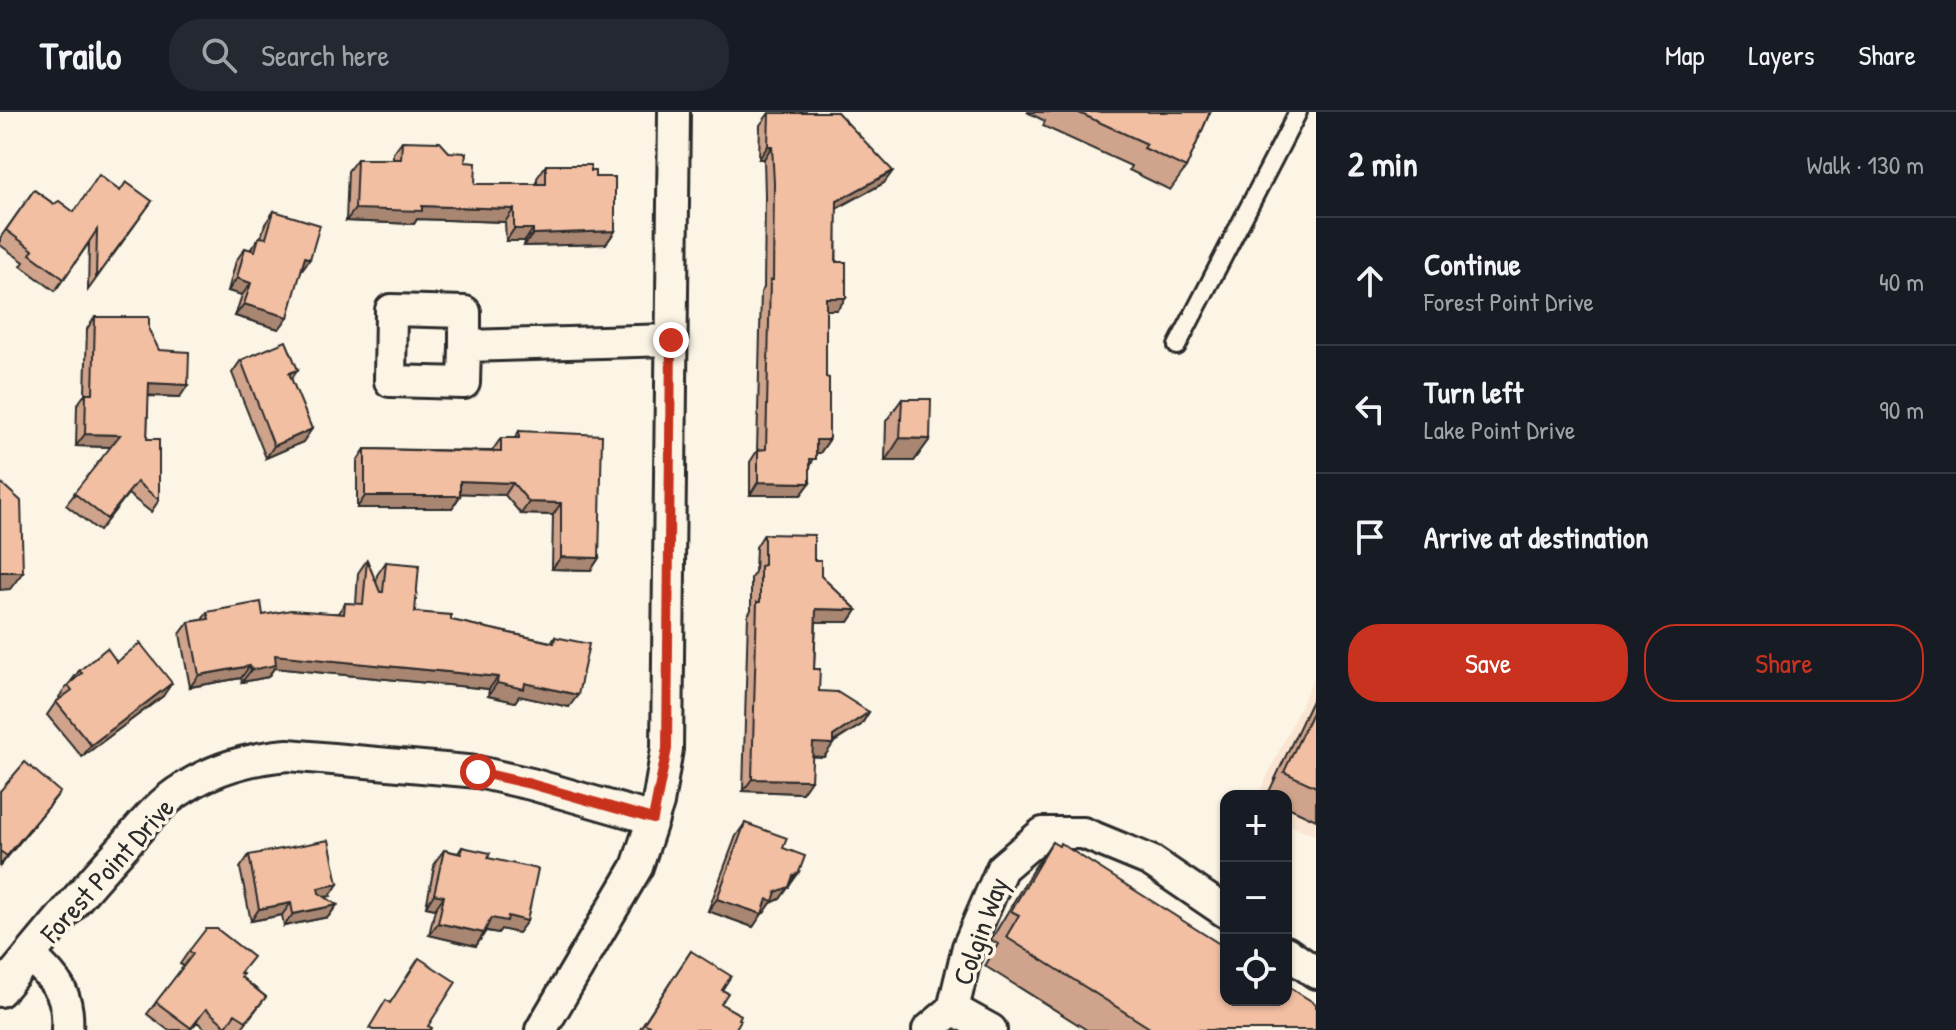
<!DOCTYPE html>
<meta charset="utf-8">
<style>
body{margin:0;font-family:"Patrick Hand",sans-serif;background:#242831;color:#f1f3f6}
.controls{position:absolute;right:24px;bottom:24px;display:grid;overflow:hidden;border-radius:16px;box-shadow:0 2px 6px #0004}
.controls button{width:72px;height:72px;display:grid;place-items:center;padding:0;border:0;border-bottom:2px solid #363941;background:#171b24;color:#f1f3f6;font:40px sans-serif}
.stop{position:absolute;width:24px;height:24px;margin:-18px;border:6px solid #c8321e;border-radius:50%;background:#fff}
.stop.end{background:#c8321e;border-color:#fff;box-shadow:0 2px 8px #0008}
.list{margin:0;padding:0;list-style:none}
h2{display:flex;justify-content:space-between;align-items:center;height:104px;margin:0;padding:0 32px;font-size:34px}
h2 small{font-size:26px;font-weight:400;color:#9ea1a6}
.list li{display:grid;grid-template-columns:52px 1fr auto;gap:24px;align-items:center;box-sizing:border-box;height:128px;padding:0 32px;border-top:2px solid #363941}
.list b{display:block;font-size:30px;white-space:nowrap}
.list p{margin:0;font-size:26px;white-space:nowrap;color:#9ea1a6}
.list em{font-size:26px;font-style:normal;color:#9ea1a6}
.actions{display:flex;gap:16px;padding:24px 32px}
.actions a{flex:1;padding:18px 0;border:2px solid #c8321e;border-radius:32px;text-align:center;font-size:28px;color:#c8321e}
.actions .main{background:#c8321e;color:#fff}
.icon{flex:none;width:44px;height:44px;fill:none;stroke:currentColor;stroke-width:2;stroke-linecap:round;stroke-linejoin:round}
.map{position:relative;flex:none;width:1316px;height:918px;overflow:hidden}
header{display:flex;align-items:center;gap:48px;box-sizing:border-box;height:112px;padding:0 40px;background:#171b24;border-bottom:2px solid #363941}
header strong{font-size:38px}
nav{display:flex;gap:44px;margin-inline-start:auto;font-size:28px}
.search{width:560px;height:72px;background:#242831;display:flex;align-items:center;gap:20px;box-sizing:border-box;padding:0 28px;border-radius:32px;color:#9ea1a6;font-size:30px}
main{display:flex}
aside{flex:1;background:#171b24}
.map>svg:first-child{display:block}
.built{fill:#f9e5d1}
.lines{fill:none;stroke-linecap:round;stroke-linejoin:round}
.service-casing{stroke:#2b2b2b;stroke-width:22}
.minor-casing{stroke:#2b2b2b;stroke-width:36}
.service{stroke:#fcf5e5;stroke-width:16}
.minor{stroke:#fcf5e5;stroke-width:30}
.wall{fill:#d0a48c;stroke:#2b2b2b;stroke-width:2}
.shaded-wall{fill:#a98672;stroke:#2b2b2b;stroke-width:2}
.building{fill:#f2bfa3;stroke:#2b2b2b;stroke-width:2}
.route{stroke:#c8321e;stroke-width:10}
.labels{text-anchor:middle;stroke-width:7;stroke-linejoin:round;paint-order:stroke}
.street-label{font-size:28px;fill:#2b2b2b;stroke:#fcf5e5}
</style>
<header>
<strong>Trailo</strong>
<div class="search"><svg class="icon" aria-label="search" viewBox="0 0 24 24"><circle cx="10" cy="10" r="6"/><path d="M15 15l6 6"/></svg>Search here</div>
<nav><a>Map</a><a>Layers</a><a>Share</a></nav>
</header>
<main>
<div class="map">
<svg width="1316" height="918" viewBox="0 0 1316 918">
<rect width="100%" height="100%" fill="#fcf5e5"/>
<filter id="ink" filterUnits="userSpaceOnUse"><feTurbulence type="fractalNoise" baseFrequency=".0125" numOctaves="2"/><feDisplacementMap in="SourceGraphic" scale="16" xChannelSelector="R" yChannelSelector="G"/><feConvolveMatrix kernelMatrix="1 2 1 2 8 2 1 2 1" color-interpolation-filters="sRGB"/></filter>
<g filter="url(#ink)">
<!-- built -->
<polygon class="built" points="1316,561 1316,723 1286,712 1286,684 1258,684"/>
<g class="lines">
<defs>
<polyline id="service" points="1177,234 1298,0"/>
<g id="minor">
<polyline points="465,234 464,271 390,269 391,198 465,200 465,234 671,228"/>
<polyline points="1286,840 1316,861"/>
<path d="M30,843C55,868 70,880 67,918"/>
<path d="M0,879C40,831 80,781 123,735C141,714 160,690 184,676C215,656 252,646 288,643L478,660L531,672L653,707"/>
<polyline points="953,897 968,835 1002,756 1043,721 1083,721 1151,749 1226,800"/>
<polyline points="953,897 991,918"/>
<polyline points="541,918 637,755 658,691 667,637 674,0"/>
<polyline points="928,918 953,897"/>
</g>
</defs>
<!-- service casing -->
<use href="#service" class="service-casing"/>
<!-- minor casing -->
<use href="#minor" class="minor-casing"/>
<!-- service -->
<use href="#service" class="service"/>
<!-- minor -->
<use href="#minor" class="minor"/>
</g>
<!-- wall -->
<g class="wall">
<polygon points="800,0 837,0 884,71 836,97 837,198 826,198 826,265 829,328 820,341 816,341 810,355 810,371 801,383 750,383 750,350 757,339 761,180 764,176 765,84 764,47 759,47 760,13 769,1 799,1"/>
<polygon points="1027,0 1210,0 1186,56 1170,78 1129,58 1131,54 1043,14 1045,9"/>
<polygon points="402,29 449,40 465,50 475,72 537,72 537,66 546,53 591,59 595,65 615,119 606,132 524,134 525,129 506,129 505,110 417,107 414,112 346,109 348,59 357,47 393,47 393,41"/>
<polygon points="34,78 54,92 73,100 120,79 152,89 88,178 89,131 55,179 21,154 24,150 0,133 0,126"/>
<polygon points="274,99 301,159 279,217 235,204 242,183 228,179 236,149 245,136 250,138 259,125 261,125 265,112"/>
<polygon points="95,205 149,218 180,285 148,284 147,327 159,388 151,400 128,382 99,419 66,393 111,335 76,334 77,293 85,282 87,217"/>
<polygon points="241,248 291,268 303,330 266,346 232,261"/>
<polygon points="902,287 930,327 914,349 885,349 886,309"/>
<polygon points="519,319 599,446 591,458 552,457 553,403 521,402 505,383 460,381 460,384 452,396 357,396 357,349 365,337 492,339 501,326 515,326"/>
<polygon points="764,422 814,448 821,464 857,498 849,510 816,510 814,557 819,579 869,600 861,613 833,631 824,645 812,644 802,681 743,679 748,503 751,498 751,466 755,460 756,435"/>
<polygon points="367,448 376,472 377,463 386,450 415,500 551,530 555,525 569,595 519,584 515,590 488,584 489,577 274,556 268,565 242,570 241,566 190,575 180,522 189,510 202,508 207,500 263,503 338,501 345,491 356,492 358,461"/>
<polygon points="117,550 163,584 82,645 47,603 56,590 60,587 59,585 79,559"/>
<polygon points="1316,580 1316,708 1286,694 1286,684 1267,684"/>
<polygon points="0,679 51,692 0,754"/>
<polygon points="745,711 783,736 799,760 780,787 771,791 764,801 762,801 753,815 708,799 736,724"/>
<polygon points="1052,730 1316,918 1087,918 985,854 998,832 991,828 1032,759"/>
<polygon points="462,735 488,746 527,809 518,821 501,817 498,821 486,819 476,834 429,823 435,797 426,795 435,750 444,738 458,741"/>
<polygon points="249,743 330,784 325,785 337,793 328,805 284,814 282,803 251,809 240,756"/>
<polygon points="189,839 241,861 241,865 266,885 240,918 232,918 226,914 223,918 207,918 197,910 190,918 168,918 147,902 184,854 180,852"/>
<polygon points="691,839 722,878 721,892 735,918 639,918"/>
</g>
<!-- shaded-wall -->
<g class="shaded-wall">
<polygon points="768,34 772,34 764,47 759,47"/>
<polygon points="893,59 884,71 828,101 837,89"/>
<polygon points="422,94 514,97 505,110 417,107 414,112 346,109 355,97"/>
<polygon points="514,117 533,117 525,129 506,129"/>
<polygon points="615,119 606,132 524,134 533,122"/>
<polygon points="305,145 310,147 301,159"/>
<polygon points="237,166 251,171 242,183 228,179"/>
<polygon points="826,186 846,186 837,198 818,198"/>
<polygon points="244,192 288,205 279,217 235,204"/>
<polygon points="298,258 289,270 289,261"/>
<polygon points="149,271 188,273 180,285 140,283"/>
<polygon points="312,317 303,330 266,346 274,334"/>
<polygon points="85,322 120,323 112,335 76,334"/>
<polygon points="900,326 930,327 914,349 885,349"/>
<polygon points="816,328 829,328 820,341 807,341"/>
<polygon points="460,369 513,371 505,383 452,381"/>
<polygon points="758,370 810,371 801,383 750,383"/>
<polygon points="365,384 460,384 452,396 357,396"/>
<polygon points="529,390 561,391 553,403 521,402"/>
<polygon points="561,445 599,446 591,458 552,457"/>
<polygon points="0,460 23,460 10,477 0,478"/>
<polygon points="816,497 857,498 849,510 807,510"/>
<polygon points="275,543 498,565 489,577 274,556 268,565 242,570 251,558"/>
<polygon points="250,554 241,566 190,575 199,563"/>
<polygon points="172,571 163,584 82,645 91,633"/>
<polygon points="497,571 525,571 578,583 569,595 519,584 515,590 488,584"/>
<polygon points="869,600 861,613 830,632 833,632 824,645 804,644 813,631 833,624"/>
<polygon points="752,667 811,668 802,681 743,679"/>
<polygon points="60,680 51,692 0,754 7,744"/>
<polygon points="799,760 780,787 771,791 764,801 758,799 767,787"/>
<polygon points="338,772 330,784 309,788 318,776"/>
<polygon points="434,782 444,784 435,797 426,795"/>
<polygon points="717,787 762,802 753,815 708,799"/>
<polygon points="291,791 282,803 251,809 259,797"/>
<polygon points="337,793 328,805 284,814 293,802"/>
<polygon points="508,804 527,809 518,821 501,817 498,821 483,818 491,806"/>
<polygon points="438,811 484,821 476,834 429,823"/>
</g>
<!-- building -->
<g class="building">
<polygon points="804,0 837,0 893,59 837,89 836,150 846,150 846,186 826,186 826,265 829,266 829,328 816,328 816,347 810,347 810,371 758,370 758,338 766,337 770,168 773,168 774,71 772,34 768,34 769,1 804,1"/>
<polygon points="1077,0 1210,0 1186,56 1144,36 1147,32"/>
<polygon points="402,29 440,30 449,40 466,41 465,50 476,51 475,72 546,72 546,53 591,53 591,59 595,59 595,65 615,65 615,119 533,122 533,117 514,117 514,97 422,94 422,99 355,97 357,47 401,47"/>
<polygon points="99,63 120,79 126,70 152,89 96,165 97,118 64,167 30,142 33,138 6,118 34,78 54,92 59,89 74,100"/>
<polygon points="274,99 320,113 310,147 305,145 288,205 244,192 251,171 237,166 245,136 255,139 259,125 266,126"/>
<polygon points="95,205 149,205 149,218 159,238 189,240 188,273 149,271 147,327 159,327 159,388 137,370 107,407 74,381 120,323 85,322 86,281 93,281"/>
<polygon points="286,229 298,258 289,261 312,317 274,334 241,248"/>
<polygon points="902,287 931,287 930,327 900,326"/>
<polygon points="519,319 602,323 599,446 561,445 561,391 529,390 513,371 460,369 460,384 365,384 365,337 501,340 501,326 519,326"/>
<polygon points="0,370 21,389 23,460 0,460"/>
<polygon points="764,422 814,423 814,448 821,448 821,464 857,498 816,497 814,557 820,557 819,579 837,580 869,600 833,624 833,632 813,631 811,668 752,667 757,490 760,490 760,454 764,453"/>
<polygon points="367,448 380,480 383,480 386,450 419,453 415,500 451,503 451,508 554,531 555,525 589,532 578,583 525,571 524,577 497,571 498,565 275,543 276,553 251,558 250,554 199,563 189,510 209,507 207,500 261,490 263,503 291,498 344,502 345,491 363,492"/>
<polygon points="140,531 172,571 91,633 56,590 72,578 68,573 82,561 79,559 107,536 117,550"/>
<polygon points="1316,592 1316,675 1284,660"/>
<polygon points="25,650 60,680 7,744 0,739 0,679"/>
<polygon points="745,711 787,726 783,736 805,744 799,760 793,764 789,775 776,780 773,789 767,787 762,802 717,787"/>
<polygon points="329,728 338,772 318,776 319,781 337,793 293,802 291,791 259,797 249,743"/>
<polygon points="1052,730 1059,734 1060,731 1226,836 1226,888 1286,888 1286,873 1316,892 1316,918 1153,918 1006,825 1019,803 1011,799"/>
<polygon points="462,735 490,741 488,746 538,757 527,809 508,804 507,809 491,806 484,821 438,811 444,784 434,782 444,738 461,742"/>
<polygon points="206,817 217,817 253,845 240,861 243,862 241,865 266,885 246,909 235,902 226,914 206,897 191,916 156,890 193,842 189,839"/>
<polygon points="691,839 731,864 722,878 728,881 721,892 741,903 739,907 741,908 735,918 652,918 653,916 644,911"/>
<polygon points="419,846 456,870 428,914 432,916 431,918 373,918 369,916 386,888 390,891"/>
</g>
</g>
<g class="lines" filter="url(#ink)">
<!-- route -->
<polyline class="route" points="478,660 531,672 653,707 667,637 671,228"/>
</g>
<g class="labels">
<!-- street labels -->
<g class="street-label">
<text transform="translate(107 758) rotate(-48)" y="10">Forest Point Drive</text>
<text transform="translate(980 819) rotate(-70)" y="10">Colgin Way</text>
</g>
</g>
</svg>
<div class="controls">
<button>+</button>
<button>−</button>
<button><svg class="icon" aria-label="locate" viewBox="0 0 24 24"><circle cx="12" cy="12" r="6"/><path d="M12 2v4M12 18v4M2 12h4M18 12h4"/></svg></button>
</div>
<div class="stop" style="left:478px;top:660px"></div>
<div class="stop end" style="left:671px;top:228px"></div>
</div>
<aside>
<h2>2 min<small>Walk · 130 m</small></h2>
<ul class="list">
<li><svg class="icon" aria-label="ahead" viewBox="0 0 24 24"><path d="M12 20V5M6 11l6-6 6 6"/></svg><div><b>Continue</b><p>Forest Point Drive</p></div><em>40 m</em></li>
<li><svg class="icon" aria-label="left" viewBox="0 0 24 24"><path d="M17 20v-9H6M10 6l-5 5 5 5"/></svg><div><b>Turn left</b><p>Lake Point Drive</p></div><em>90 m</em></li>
<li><svg class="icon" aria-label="arrive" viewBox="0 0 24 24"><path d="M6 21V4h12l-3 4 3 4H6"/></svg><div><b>Arrive at destination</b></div></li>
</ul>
<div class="actions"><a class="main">Save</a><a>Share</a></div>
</aside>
</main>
